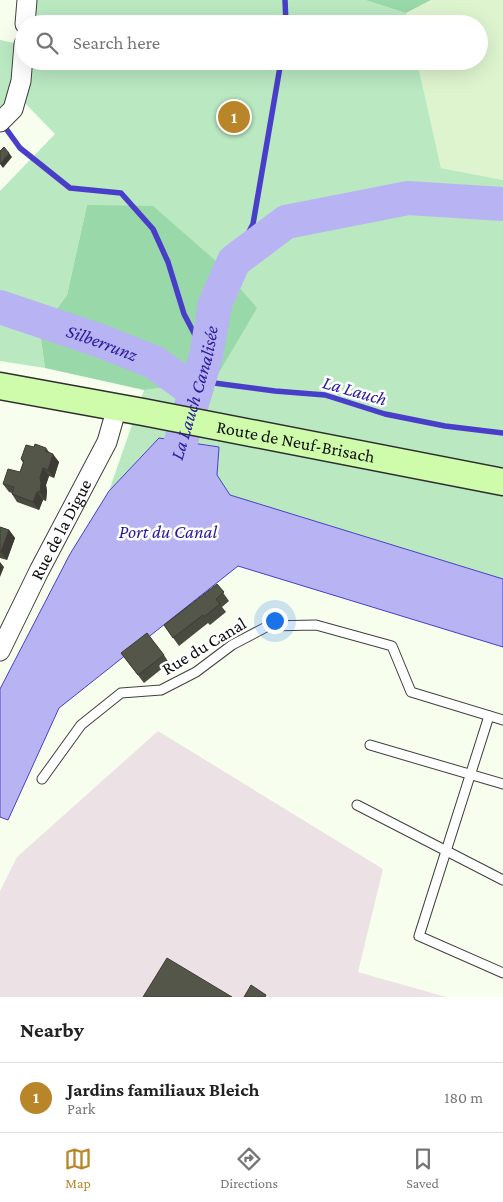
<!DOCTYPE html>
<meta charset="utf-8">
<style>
body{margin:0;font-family:"Crimson Pro",serif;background:#f6f6f6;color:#222}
.you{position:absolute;left:274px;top:620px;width:18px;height:18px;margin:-12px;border:4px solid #fff;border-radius:50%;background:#1a73e8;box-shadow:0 0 0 8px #1a73e833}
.badge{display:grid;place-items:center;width:32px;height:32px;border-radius:50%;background:#b98529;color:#fff;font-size:16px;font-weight:700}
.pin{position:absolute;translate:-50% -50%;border:2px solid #fff;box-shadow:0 1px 5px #0006}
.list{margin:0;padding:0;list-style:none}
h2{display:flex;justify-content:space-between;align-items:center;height:65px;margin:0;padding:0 20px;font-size:21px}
h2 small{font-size:16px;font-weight:400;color:#767676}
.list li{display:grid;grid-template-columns:32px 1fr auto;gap:15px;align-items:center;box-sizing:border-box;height:70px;padding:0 20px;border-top:1px solid #e0e0e0}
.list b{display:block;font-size:19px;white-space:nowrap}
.list p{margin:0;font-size:16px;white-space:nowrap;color:#767676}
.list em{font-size:16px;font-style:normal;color:#767676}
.icon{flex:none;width:28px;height:28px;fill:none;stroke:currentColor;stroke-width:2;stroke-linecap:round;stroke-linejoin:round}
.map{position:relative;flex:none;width:503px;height:997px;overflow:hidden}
.search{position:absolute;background:#fff;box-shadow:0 5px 20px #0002;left:15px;right:15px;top:15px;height:55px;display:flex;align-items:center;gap:12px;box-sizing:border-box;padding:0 18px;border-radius:28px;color:#767676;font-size:19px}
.sheet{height:135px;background:#fff}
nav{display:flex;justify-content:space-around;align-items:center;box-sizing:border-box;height:70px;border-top:1px solid #e0e0e0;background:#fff;font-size:14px;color:#767676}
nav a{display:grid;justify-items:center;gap:2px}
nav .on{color:#b98529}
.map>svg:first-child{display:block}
.industrial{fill:#ece2e6}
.farmland{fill:#def4cf}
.green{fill:#b9e8c1}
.forest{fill:#99d8a8}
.water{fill:#b8b4f4;stroke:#493ec9}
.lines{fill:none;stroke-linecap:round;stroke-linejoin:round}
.stream{stroke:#493ec9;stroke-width:5.5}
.river{stroke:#b8b4f4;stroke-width:34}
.lane-casing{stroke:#404040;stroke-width:11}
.street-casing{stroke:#404040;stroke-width:21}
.secondary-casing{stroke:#2f2f2f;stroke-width:29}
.lane{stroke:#fff;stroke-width:9}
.street{stroke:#fff;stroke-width:19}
.secondary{stroke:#cefcab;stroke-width:26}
.wall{fill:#494a40}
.shaded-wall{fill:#3c3c34}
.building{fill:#55564a;stroke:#3c3c34}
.labels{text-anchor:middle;stroke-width:5;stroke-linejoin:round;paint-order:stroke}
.street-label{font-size:18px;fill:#0d0d0d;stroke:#fff}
.water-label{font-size:19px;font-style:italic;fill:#2a1a9c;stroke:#fff}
</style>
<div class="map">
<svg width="503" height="997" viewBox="0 0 503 997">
<rect width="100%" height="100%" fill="#f7feee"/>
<!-- industrial -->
<polygon class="industrial" points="158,731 383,869 358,972 446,997 0,997 0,891 17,857"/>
<!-- farmland -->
<polygon class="farmland" points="431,0 503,0 503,180 441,168 417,61 479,61 479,24 408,24 406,13"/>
<!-- green -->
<g class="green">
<polygon points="32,0 365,0 406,13 408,24 29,24"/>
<polygon points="0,40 24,45 24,61 417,61 441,168 503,180 503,579 230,495 217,475 219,447 159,438 109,491 144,390 214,381 87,205 67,295 40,332 45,368 0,361 0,191 55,134 21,99 0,117"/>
</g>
<!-- forest -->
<g class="forest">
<polygon points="365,0 431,0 406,13"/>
<polygon points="87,205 153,206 217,262 257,308 214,381 144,390 45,368 40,332 67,295"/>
</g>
<!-- water -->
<polygon class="water" points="159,438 219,447 217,475 230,495 503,579 503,647 238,566 59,708 8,820 0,817 0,689 70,554 109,491"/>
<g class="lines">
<!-- stream -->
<g class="stream">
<polyline points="285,0 286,24"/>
<polyline points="2,123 20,148 70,188 121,193 153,229 168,262 184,314 206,356"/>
<polyline points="234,261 253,224 281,61"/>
<polyline points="199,381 275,391 325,395 385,414 445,426 503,433"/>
</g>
<!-- river -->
<g class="river">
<path id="s1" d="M0,307L98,340L154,362L195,392"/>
<path id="s2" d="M168,485L206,356L215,304L234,261L286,222L408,198L503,204"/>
</g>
<defs>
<g id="lane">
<polyline points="489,716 419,936 503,973"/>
<polyline points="370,745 503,784"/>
<polyline points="42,779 81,725 121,693 161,690 196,672 232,645 268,626 316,625 392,646 411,692 503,720"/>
<polyline points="357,805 503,880"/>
</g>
<g id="street">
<polyline points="25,24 27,0"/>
<polyline points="0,122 13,109 21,81 24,44"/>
<path id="s3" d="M0,651L39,571L107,442L117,407"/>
</g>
<g id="secondary">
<path id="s4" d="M0,386L143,412L503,482"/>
</g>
</defs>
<!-- lane casing -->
<use href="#lane" class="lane-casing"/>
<!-- street casing -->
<use href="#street" class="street-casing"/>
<!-- secondary casing -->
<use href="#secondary" class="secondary-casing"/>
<!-- lane -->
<use href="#lane" class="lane"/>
<!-- street -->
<use href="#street" class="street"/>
<!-- secondary -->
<use href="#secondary" class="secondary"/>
</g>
<!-- wall -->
<g class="wall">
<polygon points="50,453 59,462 54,478 49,476 46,485 47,491 46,501 43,500 39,510 17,502 12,494 12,493 9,492 3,484 20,472 23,463 21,459"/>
<polygon points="0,527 9,530 15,538 7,560 0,558"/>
<polygon points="217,584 229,601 222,607 226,612 210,625 208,623 179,646 164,625"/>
<polygon points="121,653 164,655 169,663 144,683"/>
</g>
<!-- shaded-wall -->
<g class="shaded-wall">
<polygon points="9,153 12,157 3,168 0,164"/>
<polygon points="46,448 52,456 45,451"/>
<polygon points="53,454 59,462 54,478 48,470"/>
<polygon points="43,468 49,476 46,485 47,491 46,501 40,492 40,477"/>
<polygon points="37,492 43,500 39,510 33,502"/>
<polygon points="9,530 15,538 7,560 1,552"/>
<polygon points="0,562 4,567 0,577"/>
</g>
<!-- building -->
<g class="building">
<polygon points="4,147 9,153 0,164 0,151"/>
<polygon points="35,444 46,448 45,451 53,454 48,470 43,468 40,477 41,483 40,492 37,492 33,502 12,494 14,487 3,484 8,469 20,472 24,461 21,459 26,445 34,447"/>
<polygon points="0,527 9,530 1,552 0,552"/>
<polygon points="217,584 224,592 216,599 220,604 204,617 203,615 173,638 164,625"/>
<polygon points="147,633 164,655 138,675 121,653"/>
<polygon points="167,958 232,997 143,997"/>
<polygon points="251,985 266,995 265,997 244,997"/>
</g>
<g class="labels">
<!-- street labels -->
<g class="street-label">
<text dy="6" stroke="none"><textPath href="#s4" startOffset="301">Route de Neuf-Brisach</textPath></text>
<text dy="6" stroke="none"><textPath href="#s3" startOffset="136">Rue de la Digue</textPath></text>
<text transform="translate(204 646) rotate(-31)" y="6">Rue du Canal</text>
</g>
<!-- water labels -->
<g class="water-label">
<text dy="7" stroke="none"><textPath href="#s1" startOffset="108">Silberrunz</textPath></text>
<text transform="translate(355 390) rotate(16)" y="7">La Lauch</text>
<text dy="7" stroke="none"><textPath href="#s2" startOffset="96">La Lauch Canalisée</textPath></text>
<text x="168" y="538">Port du Canal</text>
</g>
</g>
</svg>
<div class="you"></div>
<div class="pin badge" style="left:234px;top:117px">1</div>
<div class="search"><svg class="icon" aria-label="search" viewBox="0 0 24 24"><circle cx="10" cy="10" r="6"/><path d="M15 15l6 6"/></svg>Search here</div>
</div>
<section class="sheet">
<h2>Nearby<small></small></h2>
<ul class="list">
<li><span class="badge">1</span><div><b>Jardins familiaux Bleich</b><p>Park</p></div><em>180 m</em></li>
</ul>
</section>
<nav>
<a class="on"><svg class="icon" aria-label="map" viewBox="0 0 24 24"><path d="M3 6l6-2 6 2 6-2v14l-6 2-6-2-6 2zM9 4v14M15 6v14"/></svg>Map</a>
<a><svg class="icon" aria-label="directions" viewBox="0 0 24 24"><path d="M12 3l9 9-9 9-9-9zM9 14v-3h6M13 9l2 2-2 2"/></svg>Directions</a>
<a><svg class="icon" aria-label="saved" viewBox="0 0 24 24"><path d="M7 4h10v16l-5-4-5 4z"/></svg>Saved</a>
</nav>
